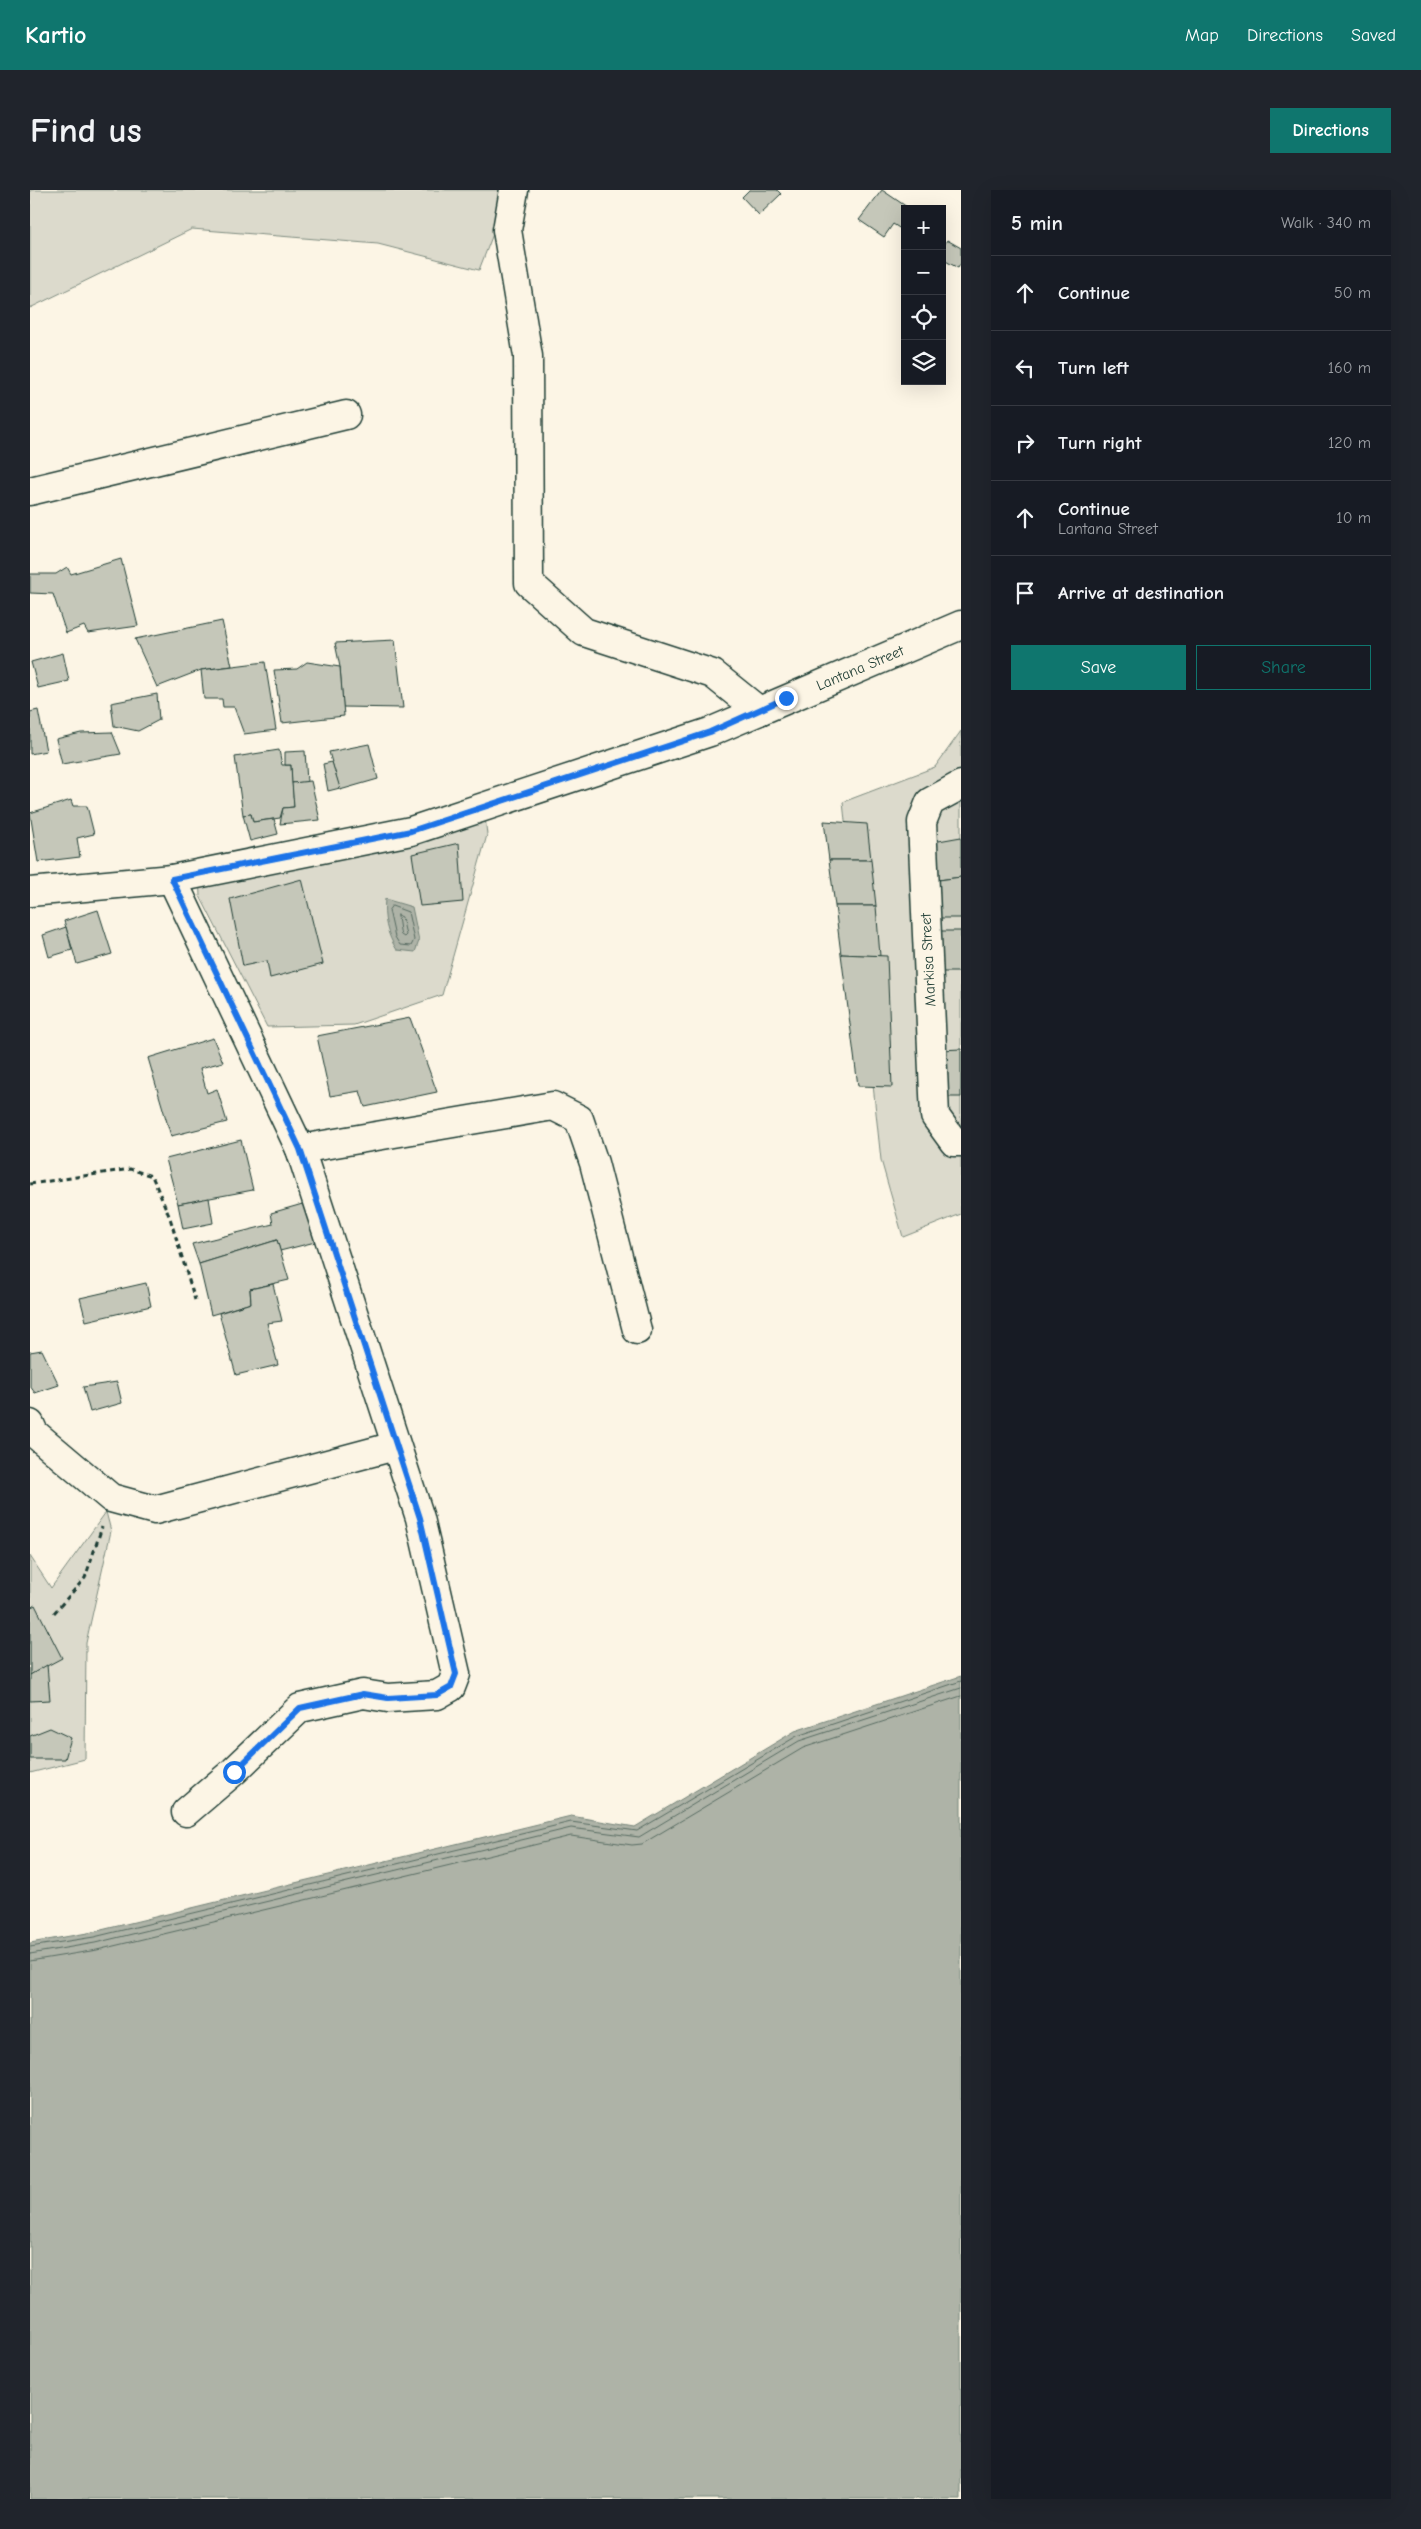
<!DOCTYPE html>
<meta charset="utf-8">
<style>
body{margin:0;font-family:"Comic Neue",sans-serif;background:#20242c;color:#f1f3f6}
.controls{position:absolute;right:15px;top:15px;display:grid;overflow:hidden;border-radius:0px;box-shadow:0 5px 20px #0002}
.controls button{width:45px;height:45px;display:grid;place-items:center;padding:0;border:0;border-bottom:1px solid #363941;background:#171b24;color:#f1f3f6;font:25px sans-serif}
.stop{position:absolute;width:15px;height:15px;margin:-11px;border:4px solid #1a73e8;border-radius:50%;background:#fff}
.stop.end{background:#1a73e8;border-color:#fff;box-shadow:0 1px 5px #0008}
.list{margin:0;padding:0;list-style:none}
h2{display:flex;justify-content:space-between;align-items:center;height:65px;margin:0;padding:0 20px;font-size:21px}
h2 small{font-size:16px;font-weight:400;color:#9ea1a6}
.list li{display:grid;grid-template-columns:32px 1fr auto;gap:15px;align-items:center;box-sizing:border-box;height:75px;padding:0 20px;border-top:1px solid #363941}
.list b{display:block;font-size:19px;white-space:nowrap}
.list p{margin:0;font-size:16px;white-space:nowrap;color:#9ea1a6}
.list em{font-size:16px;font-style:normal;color:#9ea1a6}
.actions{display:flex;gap:10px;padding:15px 20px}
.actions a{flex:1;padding:11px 0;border:1px solid #0f766e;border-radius:0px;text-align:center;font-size:18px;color:#0f766e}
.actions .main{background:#0f766e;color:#fff}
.icon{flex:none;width:28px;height:28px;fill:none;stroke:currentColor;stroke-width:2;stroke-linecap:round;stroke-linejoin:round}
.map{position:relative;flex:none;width:931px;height:2309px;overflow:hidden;border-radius:0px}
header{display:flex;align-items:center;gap:30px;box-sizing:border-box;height:70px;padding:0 25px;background:#0f766e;color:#fff}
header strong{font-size:24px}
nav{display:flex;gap:28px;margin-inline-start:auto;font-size:18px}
.intro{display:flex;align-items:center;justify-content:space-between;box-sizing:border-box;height:120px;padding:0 30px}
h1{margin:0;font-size:35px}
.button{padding:12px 22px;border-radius:0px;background:#0f766e;color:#fff;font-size:18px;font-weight:700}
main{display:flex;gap:30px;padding:0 30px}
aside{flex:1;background:#171b24;border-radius:0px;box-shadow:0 5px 20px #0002}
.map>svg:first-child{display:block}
.green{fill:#dcdacc;stroke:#7e8c80}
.water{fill:#aeb3a7;stroke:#758479}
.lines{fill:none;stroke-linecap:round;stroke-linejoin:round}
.shore{stroke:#586c62;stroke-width:1}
.building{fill:#c5c7b9;stroke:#1f3d34}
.minor-casing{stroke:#1f3d34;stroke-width:31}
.path{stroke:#1f3d34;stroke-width:3;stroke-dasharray:5 4;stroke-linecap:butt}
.minor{stroke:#fcf5e5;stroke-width:28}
.route{stroke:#1a73e8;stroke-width:6}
.labels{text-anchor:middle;stroke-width:4.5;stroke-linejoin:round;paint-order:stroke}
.street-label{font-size:15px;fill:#1f3d34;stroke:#fcf5e5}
</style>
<header>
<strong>Kartio</strong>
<nav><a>Map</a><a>Directions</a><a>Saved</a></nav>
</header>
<div class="intro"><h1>Find us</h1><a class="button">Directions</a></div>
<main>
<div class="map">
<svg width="931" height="2309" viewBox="0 0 931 2309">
<rect width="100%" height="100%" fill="#fcf5e5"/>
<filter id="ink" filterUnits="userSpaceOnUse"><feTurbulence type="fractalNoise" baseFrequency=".02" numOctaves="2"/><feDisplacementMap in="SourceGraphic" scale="10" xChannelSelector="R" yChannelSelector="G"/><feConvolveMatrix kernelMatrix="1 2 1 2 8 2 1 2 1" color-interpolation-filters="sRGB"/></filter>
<g filter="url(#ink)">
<!-- green -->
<g class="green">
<polygon points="0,0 468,0 477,8 449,80 348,54 162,39 0,118"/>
<polygon points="931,541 931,1024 873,1047 851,970 813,612 905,577"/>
<polygon points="454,617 457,645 412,805 324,835 237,837 170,706 169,683"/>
<polygon points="76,1322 81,1341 56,1453 55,1569 0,1583 0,1366 21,1398"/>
</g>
<!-- water -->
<g class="water">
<path d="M355,709L382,717L389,751L385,762L367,760C357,745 353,727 355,709Z"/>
<polygon points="931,1486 931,2309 0,2309 0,1753 63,1742 541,1626 605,1637 765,1541"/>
</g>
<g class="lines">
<!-- shore -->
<g class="shore">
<polygon points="362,716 378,722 384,750 381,756 370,755 365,747 359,720"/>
<polygon points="368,725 372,727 376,745 374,747 371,745"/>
<polyline points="0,1757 64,1747 541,1632 607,1641 767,1546 931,1491"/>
<polyline points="0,1764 65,1753 541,1638 609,1647 769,1551 931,1498"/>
<polyline points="0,1771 67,1760 541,1646 602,1655 612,1654 773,1558 931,1506"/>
</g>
</g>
<!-- building -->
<g class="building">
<polygon points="719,0 747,0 751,4 729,25 712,7"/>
<polygon points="852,0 880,19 875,19 874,41 863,34 854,47 829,30"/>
<polygon points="917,50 931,58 931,73 928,78 912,69 912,58"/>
<polygon points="91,369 108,436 58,443 54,436 36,443 23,404 0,403 0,384 26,384 37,377 41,384"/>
<polygon points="192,431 202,476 171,480 127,497 105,449"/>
<polygon points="365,450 373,518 313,517 310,477 305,453"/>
<polygon points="33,463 39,491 8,498 1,472"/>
<polygon points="235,472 246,540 214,544 204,517 193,517 192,509 174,509 171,480"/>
<polygon points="277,472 310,477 314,526 252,533 244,480 267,479"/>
<polygon points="127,504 129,530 108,541 84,536 81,513"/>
<polygon points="8,520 16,561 0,564 0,522"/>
<polygon points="82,542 91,564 32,574 26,549 51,543"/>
<polygon points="339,554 348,589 310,600 299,562"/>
<polygon points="249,560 252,575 261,575 264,617 253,618 250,628 223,632 221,624 213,625 205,567"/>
<polygon points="275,561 277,592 262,593 261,575 255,575 255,562"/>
<polygon points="302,572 310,598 298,601 293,574"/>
<polygon points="281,591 290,630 250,634 253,618 264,617 262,593"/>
<polygon points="41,610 43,616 57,616 64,644 47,648 50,667 8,672 0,623"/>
<polygon points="221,624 223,632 244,629 248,644 220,651 213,625"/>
<polygon points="794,631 837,634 841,670 799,670"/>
<polygon points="931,647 931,687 901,691 903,652"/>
<polygon points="429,653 433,712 390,716 382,664"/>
<polygon points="799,670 841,670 846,716 805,716"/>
<polygon points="931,687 931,728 903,728 901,691"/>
<polygon points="272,689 293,774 240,788 237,771 213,776 200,709"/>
<polygon points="805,716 846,716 850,766 811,764"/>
<polygon points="68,720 82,764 47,774 34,731"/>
<polygon points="36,737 42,760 19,767 13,745"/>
<polygon points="908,741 931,741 931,782 906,782"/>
<polygon points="811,764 857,766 862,897 828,896"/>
<polygon points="380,828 407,902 335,917 330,901 300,906 287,846"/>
<polygon points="183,848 193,872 170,878 177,903 187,899 197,932 141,946 118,868"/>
<polygon points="931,859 931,907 911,907 911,860"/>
<polygon points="211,950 223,1000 148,1014 136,969"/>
<polygon points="179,1008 183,1033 153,1039 148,1014"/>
<polygon points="276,1013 289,1051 250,1061 247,1050 169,1074 162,1054 243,1034 241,1023"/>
<polygon points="247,1050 259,1090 220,1099 221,1113 181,1125 169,1074"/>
<polygon points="116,1093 121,1116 56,1131 50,1108"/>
<polygon points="243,1094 252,1131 237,1133 248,1175 206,1185 189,1123 221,1113 220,1099"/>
<polygon points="12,1160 29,1195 5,1203 0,1196 0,1162"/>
<polygon points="87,1192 92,1213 60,1222 53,1197"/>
<polygon points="5,1415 32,1468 0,1485 0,1418"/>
<polygon points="17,1475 20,1510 0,1511 0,1485"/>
<polygon points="20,1538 41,1548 35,1569 0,1569 0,1546"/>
</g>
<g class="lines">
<defs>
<g id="minor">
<polyline points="484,0 477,40 498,166 499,393 554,442 683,484 729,521"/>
<polyline points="0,301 316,225"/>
<polyline points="931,595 900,612 892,632 905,926 924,952 931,952"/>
<polyline points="142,689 270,959 390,1328 426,1484 421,1497 407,1505 358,1508 333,1504 270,1518 204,1581 156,1622"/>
<polyline points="0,702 142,689 381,641 680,542 931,435"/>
<polyline points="270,959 523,916 549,929 564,973 607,1140"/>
<polyline points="0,1234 4,1243 81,1308 125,1320 365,1256"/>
</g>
</defs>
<!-- minor casing -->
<use href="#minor" class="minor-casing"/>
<!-- path -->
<g class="path">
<polyline points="0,994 100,979 122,986 140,1028 165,1110"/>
<polyline points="24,1423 55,1388 72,1337"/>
</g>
<!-- minor -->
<use href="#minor" class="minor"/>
</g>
</g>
<g class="lines" filter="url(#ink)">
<!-- route -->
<polyline class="route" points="204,1582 270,1518 333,1504 358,1508 407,1505 421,1497 426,1484 390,1328 270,959 142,689 381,641 680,542 756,508"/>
</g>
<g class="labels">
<!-- street labels -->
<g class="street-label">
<text transform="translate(830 478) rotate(-23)" y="5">Lantana Street</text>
<text transform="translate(898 770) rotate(-93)" y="5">Markisa Street</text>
</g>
</g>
</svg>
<div class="controls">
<button>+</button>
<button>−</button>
<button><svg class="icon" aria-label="locate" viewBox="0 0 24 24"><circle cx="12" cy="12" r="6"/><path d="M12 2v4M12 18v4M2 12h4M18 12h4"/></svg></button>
<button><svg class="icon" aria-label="layers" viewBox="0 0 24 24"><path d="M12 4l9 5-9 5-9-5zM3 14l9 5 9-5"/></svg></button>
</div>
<div class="stop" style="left:204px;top:1582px"></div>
<div class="stop end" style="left:756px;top:508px"></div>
</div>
<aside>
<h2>5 min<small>Walk · 340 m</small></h2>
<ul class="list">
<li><svg class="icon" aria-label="ahead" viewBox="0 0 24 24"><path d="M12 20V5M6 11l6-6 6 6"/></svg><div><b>Continue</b></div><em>50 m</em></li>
<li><svg class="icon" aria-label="left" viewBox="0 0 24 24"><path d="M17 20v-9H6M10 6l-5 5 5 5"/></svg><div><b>Turn left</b></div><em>160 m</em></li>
<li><svg class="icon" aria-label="right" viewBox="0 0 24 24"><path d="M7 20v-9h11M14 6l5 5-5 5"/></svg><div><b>Turn right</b></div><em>120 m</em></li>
<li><svg class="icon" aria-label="ahead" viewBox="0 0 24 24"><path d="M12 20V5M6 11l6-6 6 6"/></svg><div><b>Continue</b><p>Lantana Street</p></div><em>10 m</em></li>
<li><svg class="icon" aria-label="arrive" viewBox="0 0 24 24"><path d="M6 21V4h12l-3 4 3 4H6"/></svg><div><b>Arrive at destination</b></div></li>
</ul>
<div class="actions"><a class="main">Save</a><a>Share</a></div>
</aside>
</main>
